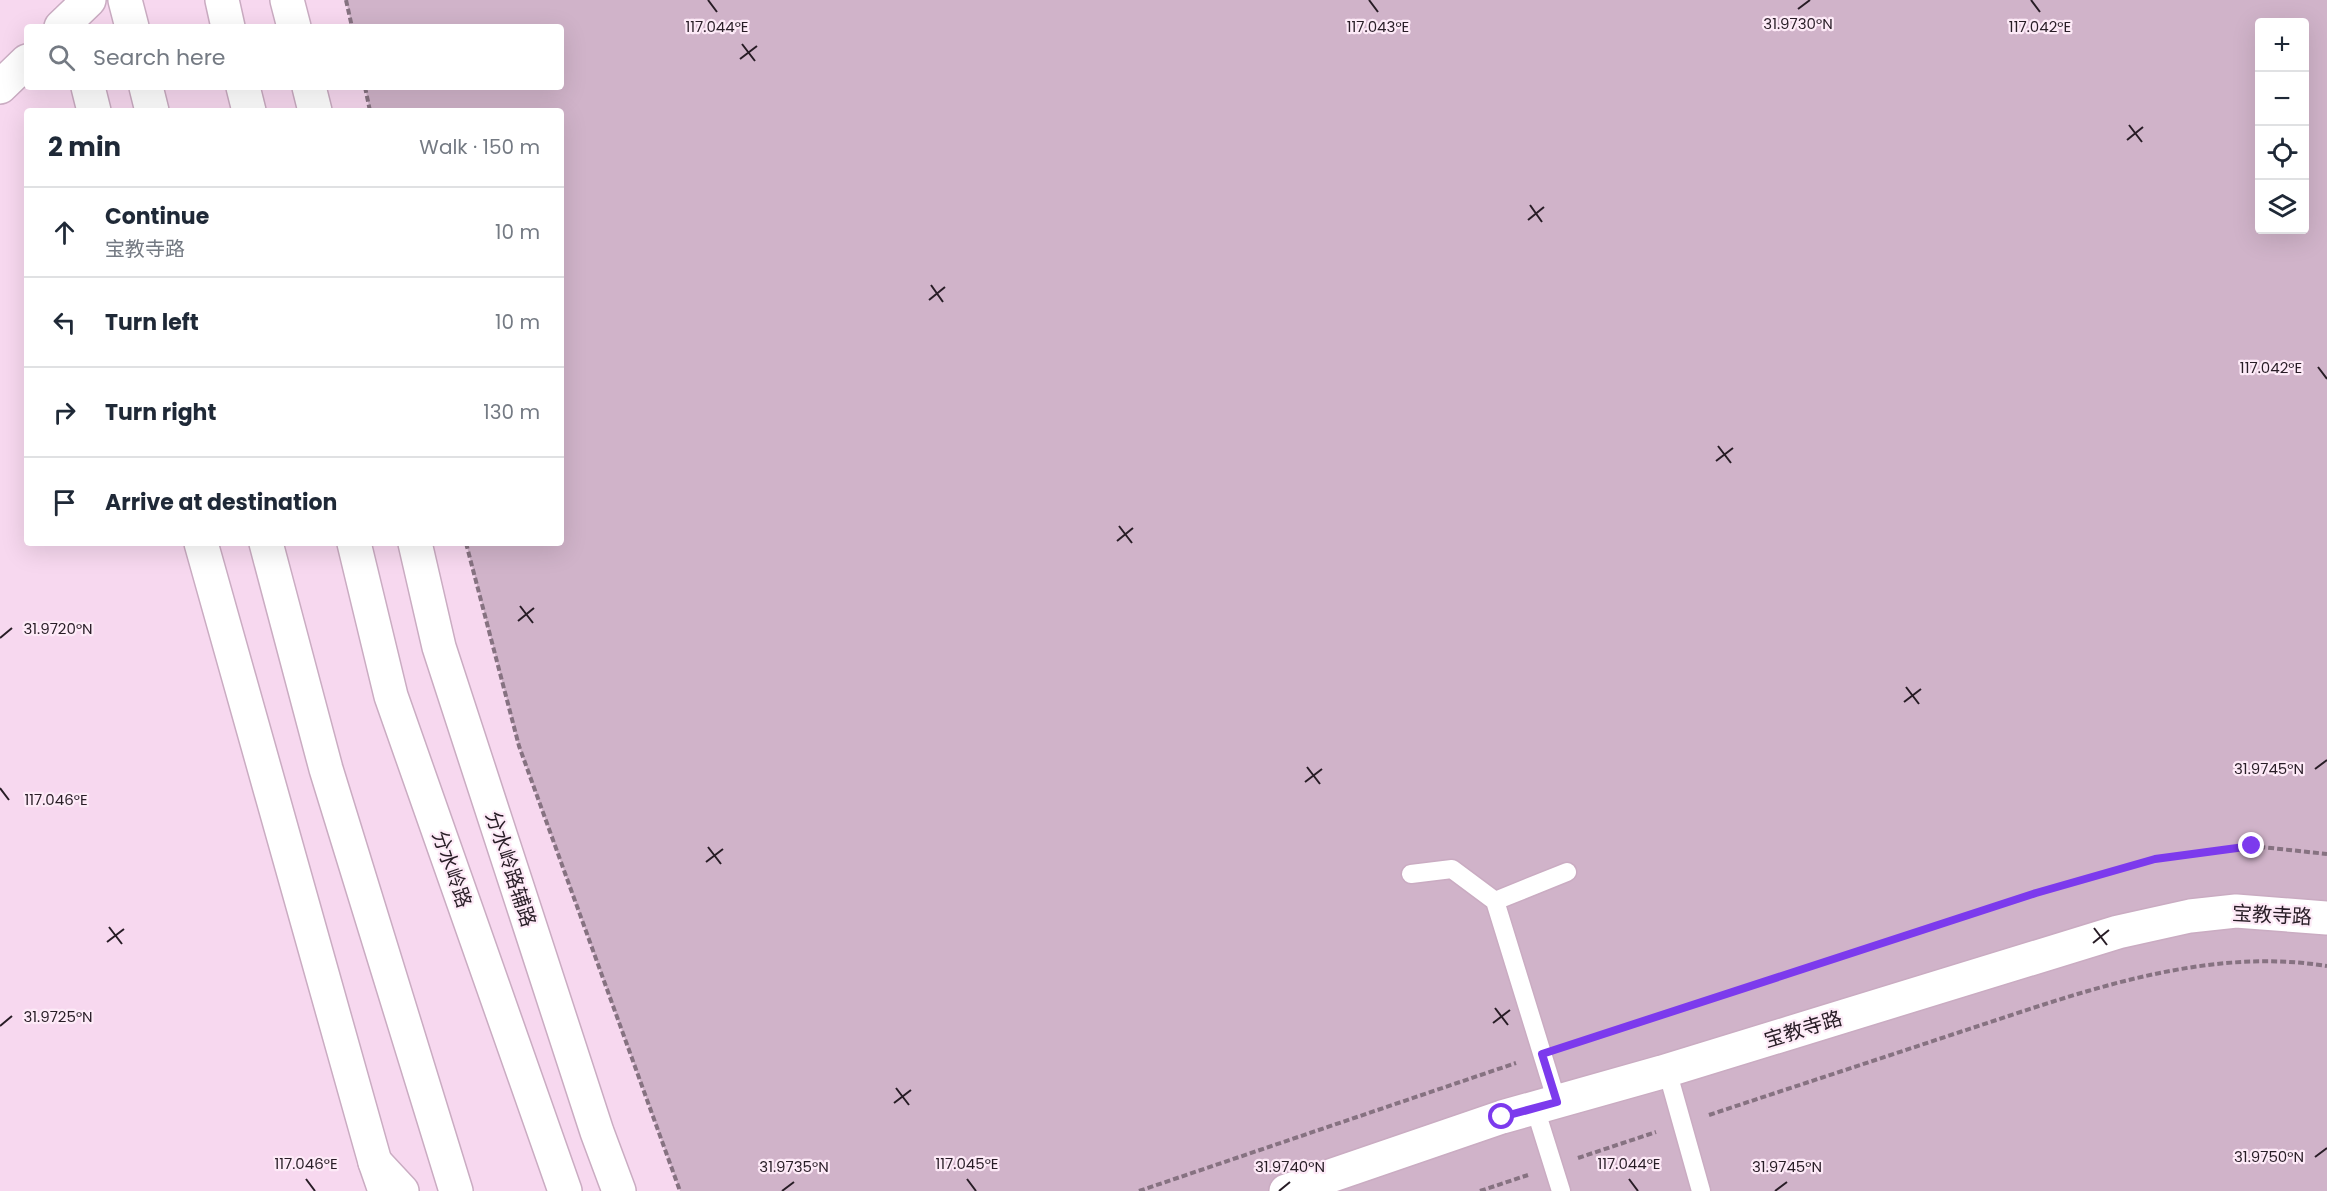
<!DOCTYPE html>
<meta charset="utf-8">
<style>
body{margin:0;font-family:Poppins,"Noto Sans SC",sans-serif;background:#f2f2f3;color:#1f2937}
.controls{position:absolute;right:18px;top:18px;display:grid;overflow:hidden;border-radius:6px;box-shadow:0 6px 24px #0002}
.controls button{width:54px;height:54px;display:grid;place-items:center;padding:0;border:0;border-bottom:2px solid #e0e1e3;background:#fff;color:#1f2937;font:30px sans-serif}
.stop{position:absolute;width:18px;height:18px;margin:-14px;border:4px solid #7c3aed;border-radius:50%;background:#fff}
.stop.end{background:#7c3aed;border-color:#fff;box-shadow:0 2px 6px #0008}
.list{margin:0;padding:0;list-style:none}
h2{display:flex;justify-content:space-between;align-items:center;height:78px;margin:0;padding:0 24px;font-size:26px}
h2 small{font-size:20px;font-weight:400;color:#747a83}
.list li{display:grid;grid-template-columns:39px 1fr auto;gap:18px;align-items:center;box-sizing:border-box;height:90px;padding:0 24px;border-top:2px solid #e0e1e3}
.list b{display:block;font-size:22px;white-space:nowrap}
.list p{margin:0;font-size:20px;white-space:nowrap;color:#747a83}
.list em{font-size:20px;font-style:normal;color:#747a83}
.icon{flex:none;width:33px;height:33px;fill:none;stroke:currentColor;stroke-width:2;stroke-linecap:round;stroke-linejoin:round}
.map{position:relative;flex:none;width:2327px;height:1191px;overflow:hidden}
.search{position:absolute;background:#fff;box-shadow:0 6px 24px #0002;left:24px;top:24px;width:540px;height:66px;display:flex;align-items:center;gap:15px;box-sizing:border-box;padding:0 21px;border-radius:6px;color:#747a83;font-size:22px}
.panel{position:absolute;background:#fff;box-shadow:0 6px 24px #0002;left:24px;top:108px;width:540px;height:438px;border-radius:6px}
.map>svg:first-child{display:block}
.grass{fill:#d0b3c9;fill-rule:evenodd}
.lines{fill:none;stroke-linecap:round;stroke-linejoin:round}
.lane-casing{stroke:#caacc2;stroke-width:21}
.secondary-casing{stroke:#caacc2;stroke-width:36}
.primary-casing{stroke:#caacc2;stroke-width:36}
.path{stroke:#867281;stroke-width:4;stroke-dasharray:6 3;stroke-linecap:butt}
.lane{stroke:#fff;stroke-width:18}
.secondary{stroke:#fff;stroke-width:33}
.primary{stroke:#fff;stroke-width:33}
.route{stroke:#7c3aed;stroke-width:8}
.ticks{fill:none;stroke:#281d26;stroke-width:2}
.labels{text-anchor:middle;stroke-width:4.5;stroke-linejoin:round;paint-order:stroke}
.street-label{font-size:20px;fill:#281d26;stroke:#fdeaf7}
.ticks-label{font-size:15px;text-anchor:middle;fill:#281d26;stroke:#fdeaf7;stroke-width:4.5;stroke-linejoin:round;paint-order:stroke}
</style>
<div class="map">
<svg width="2327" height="1191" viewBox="0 0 2327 1191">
<rect width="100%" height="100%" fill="#f7d8ef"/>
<!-- grass -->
<path class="grass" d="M346,0H2327V1191H680L519,746L466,543H561V111H370L365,87H561V27H352ZM2260,22H2304V230H2260Z"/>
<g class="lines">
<defs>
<g id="lane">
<polyline points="1411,874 1452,869 1495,901 1557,1102"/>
<polyline points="1495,901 1567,872"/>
<polyline points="1667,1070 1701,1191"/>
<polyline points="1535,1108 1561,1191"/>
</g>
<g id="secondary">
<polyline points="287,0 294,27"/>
<polyline points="88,87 94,111"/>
<polyline points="309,87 315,111"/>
<polyline points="201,543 375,1162 384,1188"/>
<polyline points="415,543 439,647 597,1132 619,1191"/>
<polyline points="1286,1191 1502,1117 1662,1072 2118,932 2190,916 2236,911 2327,918"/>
</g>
<g id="primary">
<polyline points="125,0 132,27"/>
<polyline points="222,0 228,27"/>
<polyline points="61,27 89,0"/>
<polyline points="0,87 27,61"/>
<polyline points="146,87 152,111"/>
<polyline points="243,87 249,111"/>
<polyline points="266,543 326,769 456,1191"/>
<polyline points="354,543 391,696 565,1191"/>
<polyline points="375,1162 402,1191"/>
</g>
</defs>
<!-- lane casing -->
<use href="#lane" class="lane-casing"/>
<!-- secondary casing -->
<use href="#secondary" class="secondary-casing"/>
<!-- primary casing -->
<use href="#primary" class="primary-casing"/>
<!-- path -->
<g class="path">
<polyline points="346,0 352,27"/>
<polyline points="365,87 370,111"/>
<polyline points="466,543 519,746 680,1191"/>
<polyline points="1569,1045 2036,893 2155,859 2252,846 2327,854"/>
<path d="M1709,1115C1793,1087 1876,1060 1960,1032C2077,994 2201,946 2327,966"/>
<polyline points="1578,1158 1656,1132"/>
<polyline points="1139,1191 1516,1063"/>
<polyline points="1480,1191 1528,1175"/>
</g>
<!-- lane -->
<use href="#lane" class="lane"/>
<!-- secondary -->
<use href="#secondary" class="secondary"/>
<!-- primary -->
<use href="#primary" class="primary"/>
</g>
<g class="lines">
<!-- route -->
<polyline class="route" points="1502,1117 1557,1102 1542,1054 2036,893 2155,859 2252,846"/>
</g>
<!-- ticks -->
<path class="ticks" d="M708,0L717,12M1369,0L1378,12M2031,0L2040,12M1798,9L1810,0M742,44L755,61M740,59L757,46M2129,125L2142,142M2127,140L2143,127M1530,205L1542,222M1528,220L1544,207M931,285L943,302M929,300L945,287M2318,367L2327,379M1718,446L1731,463M1716,461L1733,448M1119,526L1132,543M1117,541L1133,528M520,606L533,623M518,621L534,608M0,638L12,628M1906,687L1919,704M1904,702L1921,689M1307,767L1320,784M2315,769L2327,760M1305,782L1322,769M0,788L9,800M708,847L721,864M706,862L723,849M109,927L122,944M2094,928L2107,945M107,942L124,929M2093,943L2109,930M1495,1008L1508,1025M1493,1023L1510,1010M0,1026L12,1016M896,1088L909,1105M894,1103L911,1090M2315,1157L2327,1148M306,1179L315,1191M967,1179L976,1191M1629,1179L1638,1191M782,1191L794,1182M1279,1191L1290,1182M1775,1191L1787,1182"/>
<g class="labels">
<!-- street labels -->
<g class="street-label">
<text transform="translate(452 869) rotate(71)" y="7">分水岭路</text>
<text transform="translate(511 869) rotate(72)" y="7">分水岭路辅路</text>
<text transform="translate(2272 915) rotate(3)" y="7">宝教寺路</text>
<text transform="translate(1803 1029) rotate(-17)" y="7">宝教寺路</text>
</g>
</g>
<g class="ticks-label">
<text x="1798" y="29">31.9730°N</text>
<text x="717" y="32">117.044°E</text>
<text x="1378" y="32">117.043°E</text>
<text x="2040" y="32">117.042°E</text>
<text x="2271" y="373">117.042°E</text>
<text x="58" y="634">31.9720°N</text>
<text x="2269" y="774">31.9745°N</text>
<text x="56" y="805">117.046°E</text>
<text x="58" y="1022">31.9725°N</text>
<text x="2269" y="1162">31.9750°N</text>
<text x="306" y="1169">117.046°E</text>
<text x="967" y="1169">117.045°E</text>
<text x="1629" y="1169">117.044°E</text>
<text x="794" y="1172">31.9735°N</text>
<text x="1290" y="1172">31.9740°N</text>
<text x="1787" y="1172">31.9745°N</text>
</g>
</svg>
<div class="controls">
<button>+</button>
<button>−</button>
<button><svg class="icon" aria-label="locate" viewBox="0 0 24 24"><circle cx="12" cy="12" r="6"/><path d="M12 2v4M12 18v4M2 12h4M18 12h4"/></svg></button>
<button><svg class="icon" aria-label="layers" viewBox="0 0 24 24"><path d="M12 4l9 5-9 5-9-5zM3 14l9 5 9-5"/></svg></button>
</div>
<div class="stop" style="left:1502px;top:1117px"></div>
<div class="stop end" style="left:2252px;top:846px"></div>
<div class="search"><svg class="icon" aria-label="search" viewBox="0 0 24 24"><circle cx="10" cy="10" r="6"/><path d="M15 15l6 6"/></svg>Search here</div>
<section class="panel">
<h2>2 min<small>Walk · 150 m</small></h2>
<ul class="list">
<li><svg class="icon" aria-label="ahead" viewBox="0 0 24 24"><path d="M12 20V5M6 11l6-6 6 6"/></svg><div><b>Continue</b><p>宝教寺路</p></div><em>10 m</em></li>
<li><svg class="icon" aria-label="left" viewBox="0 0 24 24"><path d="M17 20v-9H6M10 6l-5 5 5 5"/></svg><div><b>Turn left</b></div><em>10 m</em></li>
<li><svg class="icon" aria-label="right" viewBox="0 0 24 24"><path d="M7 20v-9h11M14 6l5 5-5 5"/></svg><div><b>Turn right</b></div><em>130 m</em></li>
<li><svg class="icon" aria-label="arrive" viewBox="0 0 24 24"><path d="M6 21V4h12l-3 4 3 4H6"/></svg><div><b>Arrive at destination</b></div></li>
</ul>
</section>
</div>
